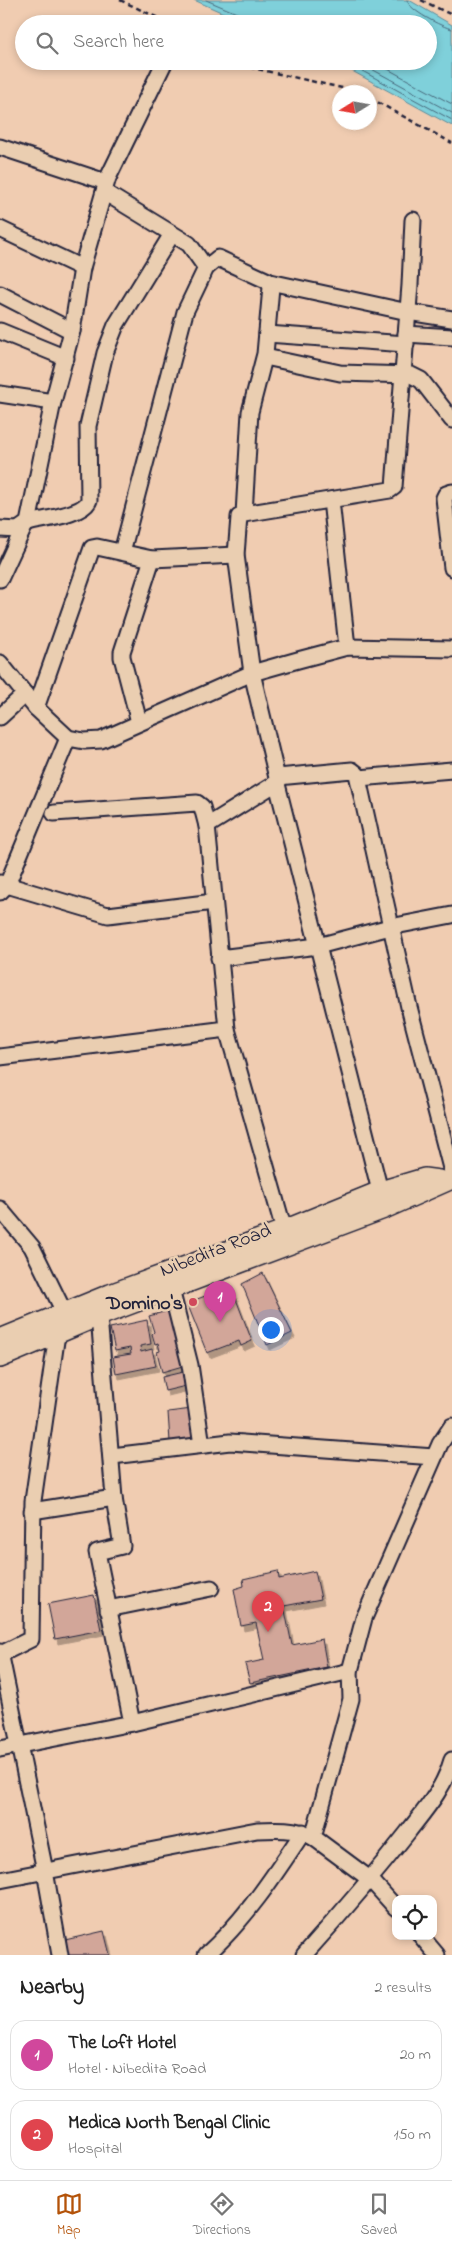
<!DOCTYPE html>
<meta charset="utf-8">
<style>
body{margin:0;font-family:"Indie Flower",sans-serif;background:#f2f2f2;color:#222}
.controls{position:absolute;right:15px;bottom:15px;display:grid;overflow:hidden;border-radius:10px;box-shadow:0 2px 8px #0003}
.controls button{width:45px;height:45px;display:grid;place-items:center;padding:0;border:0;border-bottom:1px solid #e0e0e0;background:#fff;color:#222;font:25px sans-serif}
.compass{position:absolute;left:332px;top:85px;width:45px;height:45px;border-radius:50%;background:#fff;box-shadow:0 2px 8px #0003;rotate:259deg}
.you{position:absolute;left:270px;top:1329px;width:18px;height:18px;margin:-12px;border:4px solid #fff;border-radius:50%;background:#1a73e8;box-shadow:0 0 0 8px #1a73e833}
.badge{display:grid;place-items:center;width:32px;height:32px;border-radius:50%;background:#b45309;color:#fff;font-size:16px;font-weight:700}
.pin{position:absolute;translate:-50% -41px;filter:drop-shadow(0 1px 2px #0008)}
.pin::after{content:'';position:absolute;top:26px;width:18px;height:15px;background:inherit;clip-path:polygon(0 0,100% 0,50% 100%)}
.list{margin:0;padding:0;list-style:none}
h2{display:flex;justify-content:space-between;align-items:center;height:65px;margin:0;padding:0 20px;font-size:21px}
h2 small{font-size:16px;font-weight:400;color:#767676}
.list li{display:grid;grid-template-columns:32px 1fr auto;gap:15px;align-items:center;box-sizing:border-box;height:70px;margin:0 10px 10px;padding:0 10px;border:1px solid #e0e0e0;border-radius:15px}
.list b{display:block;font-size:19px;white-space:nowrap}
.list p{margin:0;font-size:16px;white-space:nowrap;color:#767676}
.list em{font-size:16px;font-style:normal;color:#767676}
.icon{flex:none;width:28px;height:28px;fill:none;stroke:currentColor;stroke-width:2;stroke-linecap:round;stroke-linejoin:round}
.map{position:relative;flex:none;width:452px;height:1955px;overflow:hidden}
.search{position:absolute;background:#fff;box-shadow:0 2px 8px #0003;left:15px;right:15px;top:15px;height:55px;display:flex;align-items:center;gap:12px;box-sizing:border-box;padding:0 18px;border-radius:28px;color:#767676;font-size:19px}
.sheet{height:225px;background:#fff}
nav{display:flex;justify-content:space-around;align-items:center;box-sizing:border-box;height:70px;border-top:1px solid #e0e0e0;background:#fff;font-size:14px;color:#767676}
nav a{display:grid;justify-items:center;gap:2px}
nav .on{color:#b45309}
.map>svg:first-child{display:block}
.water{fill:#7fd0da;stroke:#5a8a9a}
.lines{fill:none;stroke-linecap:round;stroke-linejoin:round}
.shore{stroke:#47687b;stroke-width:1}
.building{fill:#d2a699;stroke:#22223b;filter:url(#shadow)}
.minor-casing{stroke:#22223b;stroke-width:19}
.tertiary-casing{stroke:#22223b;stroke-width:22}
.path{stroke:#22223b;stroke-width:2.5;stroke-dasharray:5 4;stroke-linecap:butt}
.minor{stroke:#eaceb1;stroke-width:15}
.tertiary{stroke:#eaceb1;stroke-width:19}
.poi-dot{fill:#d1495b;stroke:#eaceb1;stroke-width:2}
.labels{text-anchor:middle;stroke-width:5;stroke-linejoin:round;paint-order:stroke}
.street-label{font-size:20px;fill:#22223b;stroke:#eaceb1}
.poi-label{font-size:20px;font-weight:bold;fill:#22223b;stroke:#eaceb1;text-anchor:end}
</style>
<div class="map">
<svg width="452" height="1955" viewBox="0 0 452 1955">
<defs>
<filter id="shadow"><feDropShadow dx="3" dy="5" stdDeviation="0" flood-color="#0004"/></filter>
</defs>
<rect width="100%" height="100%" fill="#f0ccb1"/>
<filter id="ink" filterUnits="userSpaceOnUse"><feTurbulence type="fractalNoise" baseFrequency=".02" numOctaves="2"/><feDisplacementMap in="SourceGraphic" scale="10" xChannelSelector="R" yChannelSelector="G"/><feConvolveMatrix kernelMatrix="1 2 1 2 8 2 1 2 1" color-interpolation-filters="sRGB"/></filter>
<g filter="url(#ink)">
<!-- water -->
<polygon class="water" points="194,0 409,0 452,25 452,126 334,61 428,61 428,24 248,24"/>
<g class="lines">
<!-- shore -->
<g class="shore">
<polyline points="206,0 246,17 248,24"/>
<path d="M407,0C408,10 442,27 452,29"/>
<polyline points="344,61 452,120"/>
<polyline points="357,61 452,113"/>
<polyline points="373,61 452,104"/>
</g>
</g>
<!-- building -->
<g class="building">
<polygon points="263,1273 292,1333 267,1345 242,1284"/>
<polygon points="231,1286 252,1341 241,1346 239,1341 207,1353 187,1303"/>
<polygon points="171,1310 186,1365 162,1372 157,1352 160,1351 158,1343 155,1344 152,1334 154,1332 149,1316"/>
<polygon points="147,1320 151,1344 140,1346 141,1352 152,1349 156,1366 116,1374 113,1357 131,1354 130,1348 115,1351 110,1328"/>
<polygon points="187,1371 190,1385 165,1391 162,1377"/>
<polygon points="192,1409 196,1438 170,1442 168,1412"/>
<polygon points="278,1571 279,1579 315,1571 321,1599 284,1606 292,1645 322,1639 327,1667 250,1683 245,1664 264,1660 256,1623 241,1626 234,1589 244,1586 243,1579"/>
<polygon points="94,1595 101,1630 55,1639 48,1604"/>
<polygon points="104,1931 110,1955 68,1955 65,1940"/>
</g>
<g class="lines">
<defs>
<g id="minor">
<polyline points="0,147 106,182 165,61"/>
<polyline points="104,192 189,244 206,268"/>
<polyline points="0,229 82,268"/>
<polyline points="270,282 408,312 452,319"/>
<polyline points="0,294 72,331"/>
<polyline points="0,331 66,358"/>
<polyline points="267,334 406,344"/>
<polyline points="406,334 452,337"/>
<polyline points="265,357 340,373 411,375 421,380 452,420"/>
<polyline points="0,394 53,402"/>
<polyline points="452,492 446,494 444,498 452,568"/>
<polyline points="331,500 347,647"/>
<path d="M28,523C43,519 84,515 89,500L88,426L105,353L116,325L172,234"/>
<polyline points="0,529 18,530 28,523 53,402 72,331 82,268 107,181"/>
<polyline points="122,552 185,312 206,268 218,258 268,281 271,287 265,354 250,412 244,514"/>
<polyline points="0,579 24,527"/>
<polyline points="0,663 36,708 68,738 84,741 101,740 252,673 298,660 347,647 452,649"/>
<polyline points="36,708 92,548 97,547 152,559 236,555"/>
<polyline points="0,717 25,694"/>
<polyline points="139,722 122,657 122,652 152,559"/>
<polyline points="278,777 352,770 357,774 409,1007 452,1172"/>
<polyline points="359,778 452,770"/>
<polyline points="277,784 380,1191"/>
<polyline points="54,813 197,803 202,807 207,826 227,1029 284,1230"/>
<polyline points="207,826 278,782 252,673 236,555 239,517 244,514 390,490 394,487 410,285 413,220"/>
<polyline points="0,883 108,915 214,902"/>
<polyline points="0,892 7,885 68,738"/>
<polyline points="219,958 318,946 390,927 452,915"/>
<polyline points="0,1057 227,1029"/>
<polyline points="0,1209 32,1247 64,1312"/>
<polyline points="171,1289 190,1365 202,1445"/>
<polyline points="99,1316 114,1498 122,1546 97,1552 132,1723"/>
<polyline points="112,1456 230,1442 434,1457"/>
<polyline points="32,1511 114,1498"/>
<polyline points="108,1609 211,1588"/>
<polyline points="0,1652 45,1871 60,1955"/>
<polyline points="1,1654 31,1639 33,1501 57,1334"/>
<polyline points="0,1749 132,1723 350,1671"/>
<polyline points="313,1837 351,1699 350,1671 364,1618 440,1444 452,1426"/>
<path d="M0,1880L257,1830C276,1829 295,1828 313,1837L371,1880L396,1908"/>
<polyline points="421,1936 437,1955"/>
<path d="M206,1955C245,1920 274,1876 303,1832"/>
<path d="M304,1955C340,1915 375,1874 408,1832C425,1810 445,1787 452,1760"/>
</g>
<g id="tertiary">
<polyline points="0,1339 110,1294 284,1230 380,1191 424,1178 439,1180"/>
<polyline points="0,1358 99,1316 384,1209 452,1179"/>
</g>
</defs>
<!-- minor casing -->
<use href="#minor" class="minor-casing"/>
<!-- tertiary casing -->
<use href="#tertiary" class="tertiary-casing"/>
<!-- path -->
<g class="path">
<polyline points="120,0 171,24"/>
<polyline points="421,0 452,15"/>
<polyline points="233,61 239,65 360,92"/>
<polyline points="370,98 452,143"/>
</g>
<!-- minor -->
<use href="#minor" class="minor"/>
<!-- tertiary -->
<use href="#tertiary" class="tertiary"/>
</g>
</g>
<!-- markers -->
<circle class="poi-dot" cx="193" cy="1302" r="5"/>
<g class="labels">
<!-- street labels -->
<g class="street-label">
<text transform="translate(215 1249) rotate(-21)" y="7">Nibedita Road</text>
</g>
<!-- poi labels -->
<g class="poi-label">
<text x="183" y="1309">Domino's</text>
</g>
</g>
</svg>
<div class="controls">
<button><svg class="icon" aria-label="locate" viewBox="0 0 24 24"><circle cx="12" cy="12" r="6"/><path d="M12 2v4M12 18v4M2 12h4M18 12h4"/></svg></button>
</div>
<svg class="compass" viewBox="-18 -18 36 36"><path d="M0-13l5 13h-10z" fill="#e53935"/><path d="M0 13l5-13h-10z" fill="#767676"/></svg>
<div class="you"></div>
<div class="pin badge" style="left:220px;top:1322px;background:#d1479c">1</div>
<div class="pin badge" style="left:268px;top:1632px;background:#e0444e">2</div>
<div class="search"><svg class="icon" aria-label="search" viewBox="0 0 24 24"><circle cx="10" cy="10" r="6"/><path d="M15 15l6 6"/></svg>Search here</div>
</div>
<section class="sheet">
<h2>Nearby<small>2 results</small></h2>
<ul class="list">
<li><span class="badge" style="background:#d1479c">1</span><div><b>The Loft Hotel</b><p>Hotel · Nibedita Road</p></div><em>20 m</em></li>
<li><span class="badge" style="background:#e0444e">2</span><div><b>Medica North Bengal Clinic</b><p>Hospital</p></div><em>150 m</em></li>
</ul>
</section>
<nav>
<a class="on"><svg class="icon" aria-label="map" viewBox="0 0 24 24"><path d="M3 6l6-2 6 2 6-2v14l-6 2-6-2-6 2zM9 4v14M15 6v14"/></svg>Map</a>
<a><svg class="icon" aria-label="directions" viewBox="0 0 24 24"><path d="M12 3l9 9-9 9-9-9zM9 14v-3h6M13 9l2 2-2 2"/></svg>Directions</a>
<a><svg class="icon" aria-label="saved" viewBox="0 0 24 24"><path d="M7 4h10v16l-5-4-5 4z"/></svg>Saved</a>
</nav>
